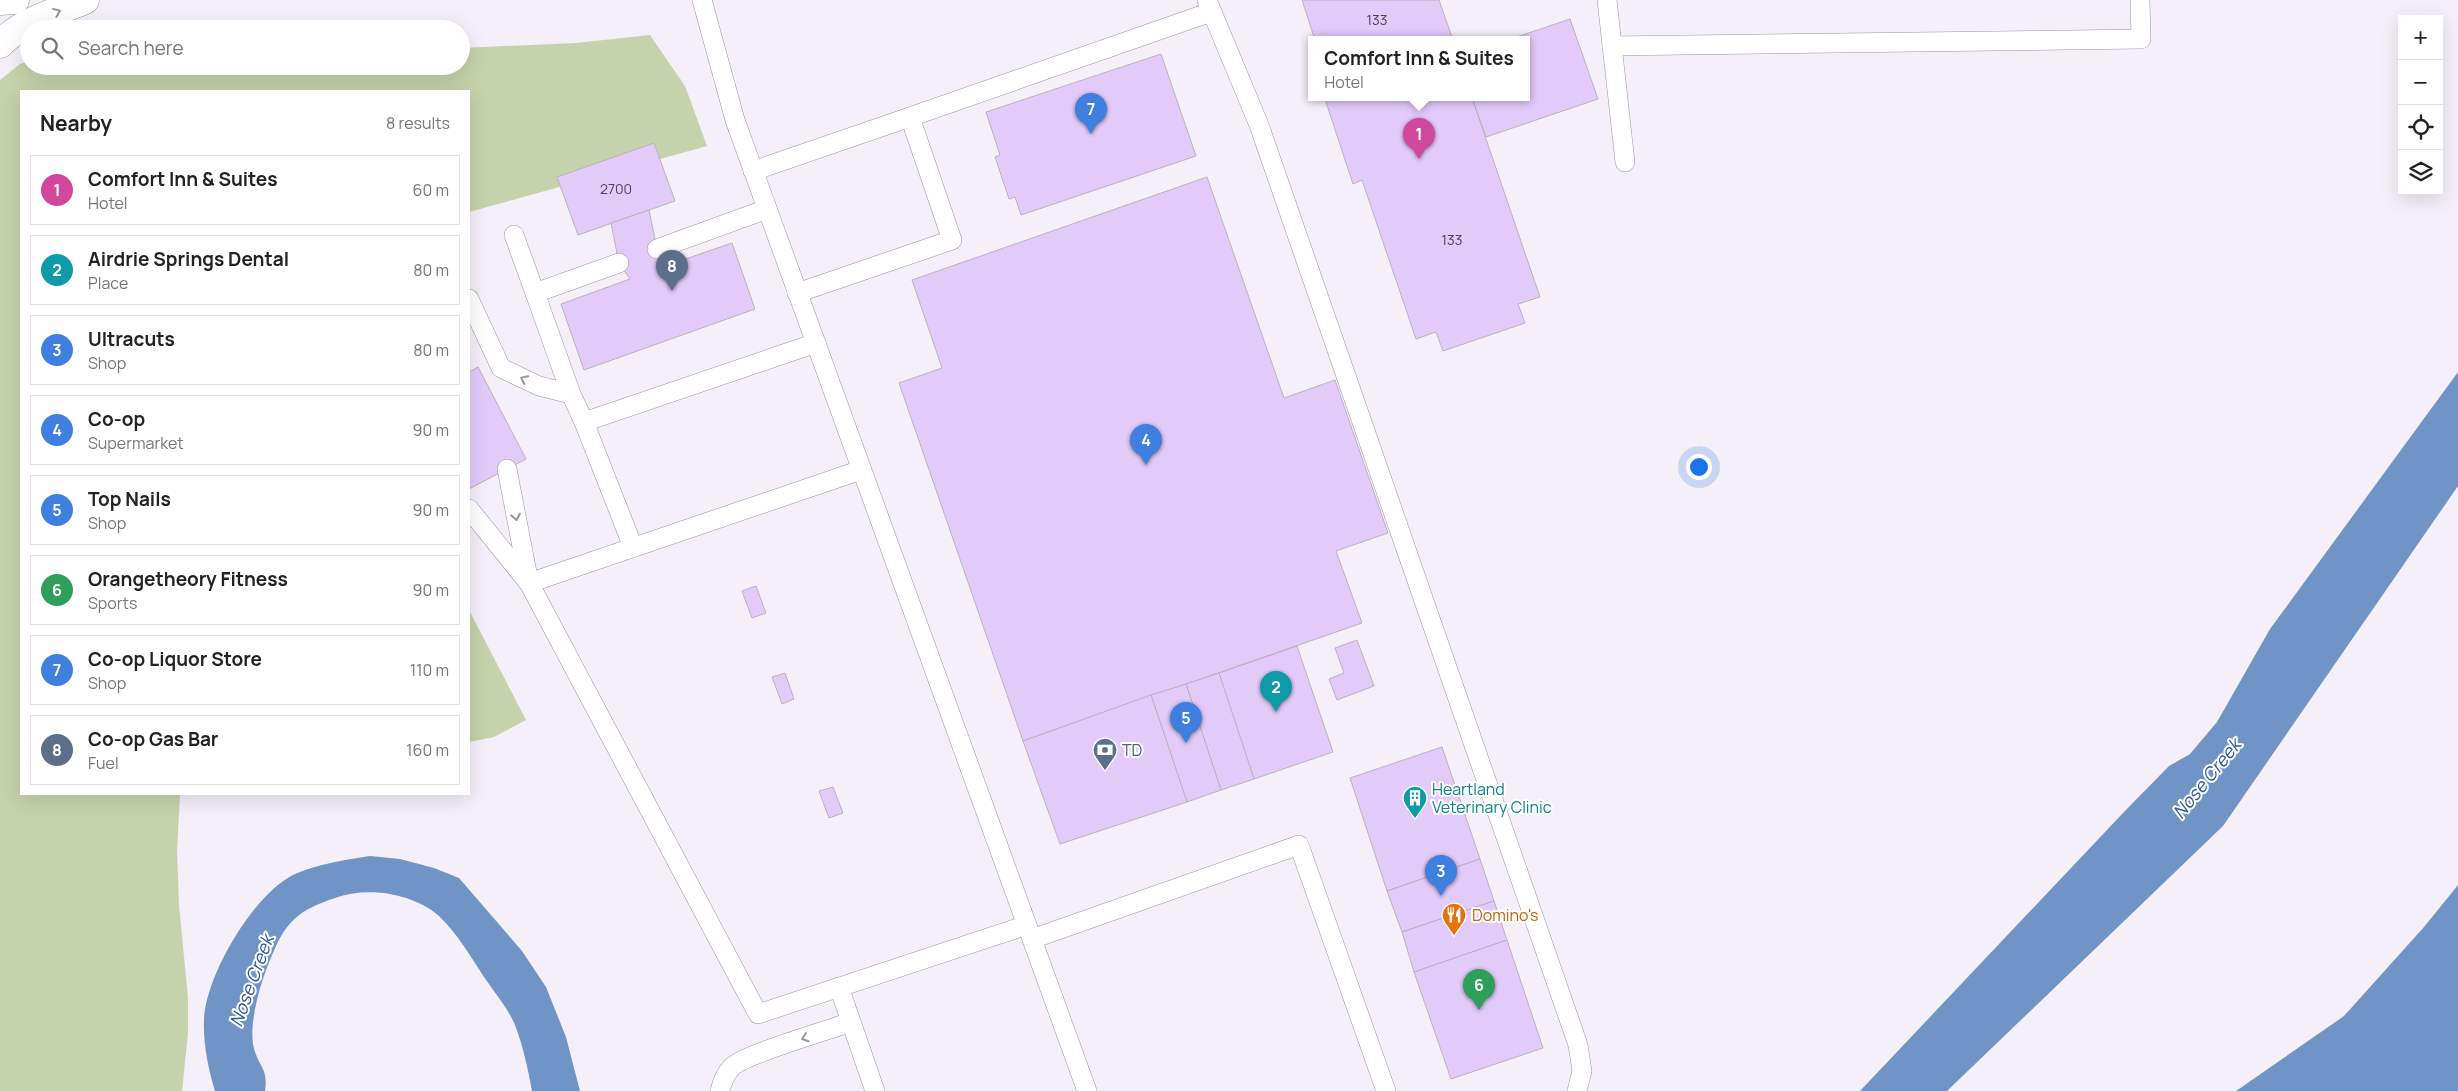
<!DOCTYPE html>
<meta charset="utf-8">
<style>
body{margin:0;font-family:Manrope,sans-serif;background:#f2f2f2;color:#222}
.controls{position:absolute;right:15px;top:15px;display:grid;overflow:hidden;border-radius:0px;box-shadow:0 5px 20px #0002}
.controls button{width:45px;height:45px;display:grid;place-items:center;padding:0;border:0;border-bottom:1px solid #e0e0e0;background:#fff;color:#222;font:25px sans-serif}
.you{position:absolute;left:1698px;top:466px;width:18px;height:18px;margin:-12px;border:4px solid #fff;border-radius:50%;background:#1a73e8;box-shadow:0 0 0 8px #1a73e833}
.badge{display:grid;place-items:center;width:32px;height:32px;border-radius:50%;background:#7c3aed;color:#fff;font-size:16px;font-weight:700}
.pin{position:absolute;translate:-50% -41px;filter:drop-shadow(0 1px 2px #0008)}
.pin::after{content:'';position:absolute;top:26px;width:18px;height:15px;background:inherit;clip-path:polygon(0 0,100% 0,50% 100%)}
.popup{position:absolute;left:1308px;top:36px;width:222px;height:65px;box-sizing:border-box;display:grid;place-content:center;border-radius:0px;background:#fff;filter:drop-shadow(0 1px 4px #0005);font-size:16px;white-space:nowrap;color:#767676}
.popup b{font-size:19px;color:#222}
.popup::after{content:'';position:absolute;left:50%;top:100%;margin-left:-10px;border:10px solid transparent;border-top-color:#fff}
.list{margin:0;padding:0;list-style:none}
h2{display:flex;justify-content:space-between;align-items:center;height:65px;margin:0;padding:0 20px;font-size:21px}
h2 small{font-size:16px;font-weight:400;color:#767676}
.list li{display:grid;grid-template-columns:32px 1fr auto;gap:15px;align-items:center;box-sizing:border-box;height:70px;margin:0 10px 10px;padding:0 10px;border:1px solid #e0e0e0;border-radius:0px}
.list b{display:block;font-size:19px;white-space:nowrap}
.list p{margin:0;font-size:16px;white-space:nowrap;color:#767676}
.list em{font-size:16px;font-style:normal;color:#767676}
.icon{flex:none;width:28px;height:28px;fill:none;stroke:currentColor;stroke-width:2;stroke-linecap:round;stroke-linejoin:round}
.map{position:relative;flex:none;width:2458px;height:1091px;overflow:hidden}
.search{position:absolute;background:#fff;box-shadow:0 5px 20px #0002;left:20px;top:20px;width:450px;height:55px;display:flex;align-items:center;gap:12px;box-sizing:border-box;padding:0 18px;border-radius:28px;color:#767676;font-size:19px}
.panel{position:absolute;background:#fff;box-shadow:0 5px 20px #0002;left:20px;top:90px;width:450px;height:705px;border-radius:0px}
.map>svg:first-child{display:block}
.green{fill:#c6d2ab}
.water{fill:#7194c7}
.building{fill:#e2caf9;stroke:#b8b3bd}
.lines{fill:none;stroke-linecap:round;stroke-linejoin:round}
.service-casing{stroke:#9a959d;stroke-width:20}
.tertiary-casing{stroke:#9a959d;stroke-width:29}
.secondary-casing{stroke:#9a959d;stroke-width:29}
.service{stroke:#fff;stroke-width:19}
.tertiary{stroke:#fff;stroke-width:28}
.secondary{stroke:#fff;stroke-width:28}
.oneway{stroke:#969597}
.labels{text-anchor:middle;stroke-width:4;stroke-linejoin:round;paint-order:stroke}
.number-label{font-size:14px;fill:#494250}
.service-label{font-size:16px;fill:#4e5e75;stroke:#fff;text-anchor:start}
.culture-label{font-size:16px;fill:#0d838f;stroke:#fff;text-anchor:start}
.food-label{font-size:16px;fill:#c56008;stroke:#fff;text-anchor:start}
.water-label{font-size:18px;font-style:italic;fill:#2b5797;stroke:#fff}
</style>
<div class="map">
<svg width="2458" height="1091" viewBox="0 0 2458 1091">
<rect width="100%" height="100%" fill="#f4eff8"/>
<!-- green -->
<g class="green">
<polygon points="650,35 685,86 707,146 469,212 469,91 21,91 21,794 180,794 177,851 179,905 188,998 188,1033 182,1091 0,1091 0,80 20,64 29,61 29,66 461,66 461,48 576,43"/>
<polygon points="469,610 526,720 494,737 469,742"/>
</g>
<!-- water -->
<g class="water">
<polygon points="2458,372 2458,486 2223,826 1947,1091 1860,1091 2123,813 2169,766 2190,754 2217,722 2270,629"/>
<path d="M370,856L400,859L434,868L459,878L522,951L546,987L566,1037L580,1091H532C528,1069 523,1046 515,1025C508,1008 494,992 484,977C471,957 457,933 439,916C413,893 367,886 335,898C302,909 287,919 273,953C262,977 246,1027 255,1052C261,1069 268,1070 265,1091H215C208,1068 203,1043 204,1019C206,975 254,893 295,874C318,864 345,860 370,856Z"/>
<polygon points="2458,885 2458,1091 2236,1091 2344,1016 2424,927"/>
</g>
<!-- building -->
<g class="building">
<polygon points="1302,0 1439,0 1453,40 1315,40"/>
<polygon points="1570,19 1598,99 1486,137 1472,98 1526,98 1526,40 1508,40"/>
<polygon points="1161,54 1196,156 1021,215 1015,197 1009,199 995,157 1000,155 986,112"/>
<polygon points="1329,98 1472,98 1540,297 1518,304 1525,323 1443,351 1436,332 1416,339 1362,180 1353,184 1325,99"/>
<polygon points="654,143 675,201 578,235 557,177"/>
<polygon points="1207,177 1284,398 1335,380 1388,533 1336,551 1362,623 1023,741 899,383 942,368 912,280"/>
<polygon points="649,210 657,249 668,265 732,243 755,309 584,370 561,304 630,279 619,263 611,223"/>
<polygon points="478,367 526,459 469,489 469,372"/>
<polygon points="756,586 766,613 752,618 742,591"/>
<polygon points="1357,640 1374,686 1337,700 1329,679 1344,673 1335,648"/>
<polygon points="1297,646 1333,752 1254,779 1219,673"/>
<polygon points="785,673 794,699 782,704 772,677"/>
<polygon points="1219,673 1254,779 1221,790 1186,684"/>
<polygon points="1186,684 1221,790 1187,802 1151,695"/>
<polygon points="1151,695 1187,802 1060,844 1023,741"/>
<polygon points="1442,747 1480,859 1387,891 1350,778"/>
<polygon points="833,787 843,813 829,818 819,791"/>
<polygon points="1480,859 1494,901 1402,932 1387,891"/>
<polygon points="1494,901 1507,940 1414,972 1402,932"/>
<polygon points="1507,940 1543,1048 1451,1079 1414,972"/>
</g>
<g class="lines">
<defs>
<g id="service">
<polyline points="702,0 735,120 1087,1091"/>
<polyline points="1207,0 1259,125 1578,1045 1582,1071 1577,1091"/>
<polyline points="1607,0 1625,162"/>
<polyline points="1612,46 2141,39 2140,0"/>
<polyline points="910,117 1211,12"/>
<polyline points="753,171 910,117 952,240 797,293"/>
<polyline points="514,235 535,293"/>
<polyline points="657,249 767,209"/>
<polyline points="619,263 535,293 571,394 584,422 816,343"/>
<polyline points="469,299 501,368 539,386 571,394"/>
<polyline points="584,422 633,547"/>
<polyline points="507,469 529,583"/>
<polyline points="861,470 529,583 758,1014 1027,925"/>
<polyline points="469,509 528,582"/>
<polyline points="1032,939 1299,845 1386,1091"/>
<polyline points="839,987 875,1091"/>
<path d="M720,1091C722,1082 725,1074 732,1067C745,1054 829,1030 851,1022"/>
</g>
<polyline id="tertiary" points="0,1 15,0"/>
<path id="secondary" d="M0,44C22,21 56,12 85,0"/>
</defs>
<!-- service casing -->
<use href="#service" class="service-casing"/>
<!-- tertiary casing -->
<use href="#tertiary" class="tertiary-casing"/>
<!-- secondary casing -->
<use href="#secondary" class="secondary-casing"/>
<!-- service -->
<use href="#service" class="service"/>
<!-- tertiary -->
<use href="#tertiary" class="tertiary"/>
<!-- secondary -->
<use href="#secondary" class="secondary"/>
</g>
<!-- one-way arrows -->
<defs><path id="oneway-chevron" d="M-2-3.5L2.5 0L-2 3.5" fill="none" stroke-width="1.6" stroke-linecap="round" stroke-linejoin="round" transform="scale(1.25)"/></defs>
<g class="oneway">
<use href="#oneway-chevron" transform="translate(57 12) rotate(-22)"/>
<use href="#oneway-chevron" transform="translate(524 379) rotate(-154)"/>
<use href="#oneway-chevron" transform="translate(516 517) rotate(79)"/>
<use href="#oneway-chevron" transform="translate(805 1038) rotate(161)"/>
</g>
<!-- icons -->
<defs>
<symbol id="bank-pin" viewBox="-11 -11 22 30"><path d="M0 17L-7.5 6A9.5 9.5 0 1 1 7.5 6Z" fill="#5c6f8a" stroke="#fff"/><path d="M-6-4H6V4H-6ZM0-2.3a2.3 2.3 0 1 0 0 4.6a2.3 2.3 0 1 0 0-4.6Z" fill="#fff"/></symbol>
<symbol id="building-pin" viewBox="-11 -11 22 30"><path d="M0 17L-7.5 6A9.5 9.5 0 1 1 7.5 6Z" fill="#0f9aa8" stroke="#fff"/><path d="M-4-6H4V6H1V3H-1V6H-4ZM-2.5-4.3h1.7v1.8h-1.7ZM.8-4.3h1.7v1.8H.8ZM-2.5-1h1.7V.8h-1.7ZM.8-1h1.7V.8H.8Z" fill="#fff"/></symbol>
<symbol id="restaurant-pin" viewBox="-11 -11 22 30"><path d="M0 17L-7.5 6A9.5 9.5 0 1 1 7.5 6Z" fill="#e8710a" stroke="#fff"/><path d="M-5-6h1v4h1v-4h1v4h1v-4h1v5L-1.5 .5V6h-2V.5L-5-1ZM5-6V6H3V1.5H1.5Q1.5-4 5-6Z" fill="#fff"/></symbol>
</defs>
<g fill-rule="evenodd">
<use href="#bank-pin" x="1091" y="736" width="28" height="38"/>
<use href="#building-pin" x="1401" y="784" width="28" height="38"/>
<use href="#restaurant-pin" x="1440" y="901" width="28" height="38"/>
</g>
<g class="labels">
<!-- number labels -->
<g class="number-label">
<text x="1377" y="25">133</text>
<text x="616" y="194">2700</text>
<text x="1452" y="245">133</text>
</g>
<!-- service labels -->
<g class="service-label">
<text x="1122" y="756">TD</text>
</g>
<!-- culture labels -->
<g class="culture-label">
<text x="1432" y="795">Heartland<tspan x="1432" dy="18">Veterinary Clinic</tspan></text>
</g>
<!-- food labels -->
<g class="food-label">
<text x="1472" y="921">Domino's</text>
</g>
<!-- water labels -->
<g class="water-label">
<text transform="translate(2207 779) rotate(-51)" y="6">Nose Creek</text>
<text transform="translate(252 981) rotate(-70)" y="6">Nose Creek</text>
</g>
</g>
</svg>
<div class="controls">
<button>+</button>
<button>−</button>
<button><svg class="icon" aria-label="locate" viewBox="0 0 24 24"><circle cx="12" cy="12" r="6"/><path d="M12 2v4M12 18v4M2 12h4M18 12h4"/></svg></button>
<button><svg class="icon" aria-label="layers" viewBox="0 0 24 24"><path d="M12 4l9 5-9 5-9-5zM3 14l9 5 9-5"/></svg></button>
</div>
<div class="you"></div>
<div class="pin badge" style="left:1419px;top:159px;background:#d1479c">1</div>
<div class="popup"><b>Comfort Inn &amp; Suites</b>Hotel</div>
<div class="pin badge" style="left:1276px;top:712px;background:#0f9aa8">2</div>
<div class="pin badge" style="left:1441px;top:896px;background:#3f7fe0">3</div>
<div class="pin badge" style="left:1146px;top:465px;background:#3f7fe0">4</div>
<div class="pin badge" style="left:1186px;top:743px;background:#3f7fe0">5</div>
<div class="pin badge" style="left:1479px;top:1010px;background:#2e9e5b">6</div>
<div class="pin badge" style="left:1091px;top:134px;background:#3f7fe0">7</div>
<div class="pin badge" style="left:672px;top:291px;background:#5c6f8a">8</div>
<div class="search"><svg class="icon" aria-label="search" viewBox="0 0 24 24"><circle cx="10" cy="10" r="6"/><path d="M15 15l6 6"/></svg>Search here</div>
<section class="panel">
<h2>Nearby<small>8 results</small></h2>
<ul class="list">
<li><span class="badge" style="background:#d1479c">1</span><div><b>Comfort Inn &amp; Suites</b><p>Hotel</p></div><em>60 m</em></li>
<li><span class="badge" style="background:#0f9aa8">2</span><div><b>Airdrie Springs Dental</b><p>Place</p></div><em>80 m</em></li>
<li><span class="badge" style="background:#3f7fe0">3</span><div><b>Ultracuts</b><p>Shop</p></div><em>80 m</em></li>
<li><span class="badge" style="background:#3f7fe0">4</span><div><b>Co-op</b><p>Supermarket</p></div><em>90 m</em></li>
<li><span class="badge" style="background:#3f7fe0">5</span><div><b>Top Nails</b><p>Shop</p></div><em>90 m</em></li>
<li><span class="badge" style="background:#2e9e5b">6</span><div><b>Orangetheory Fitness</b><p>Sports</p></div><em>90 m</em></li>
<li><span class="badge" style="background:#3f7fe0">7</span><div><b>Co-op Liquor Store</b><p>Shop</p></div><em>110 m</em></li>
<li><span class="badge" style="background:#5c6f8a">8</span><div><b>Co-op Gas Bar</b><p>Fuel</p></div><em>160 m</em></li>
</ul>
</section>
</div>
